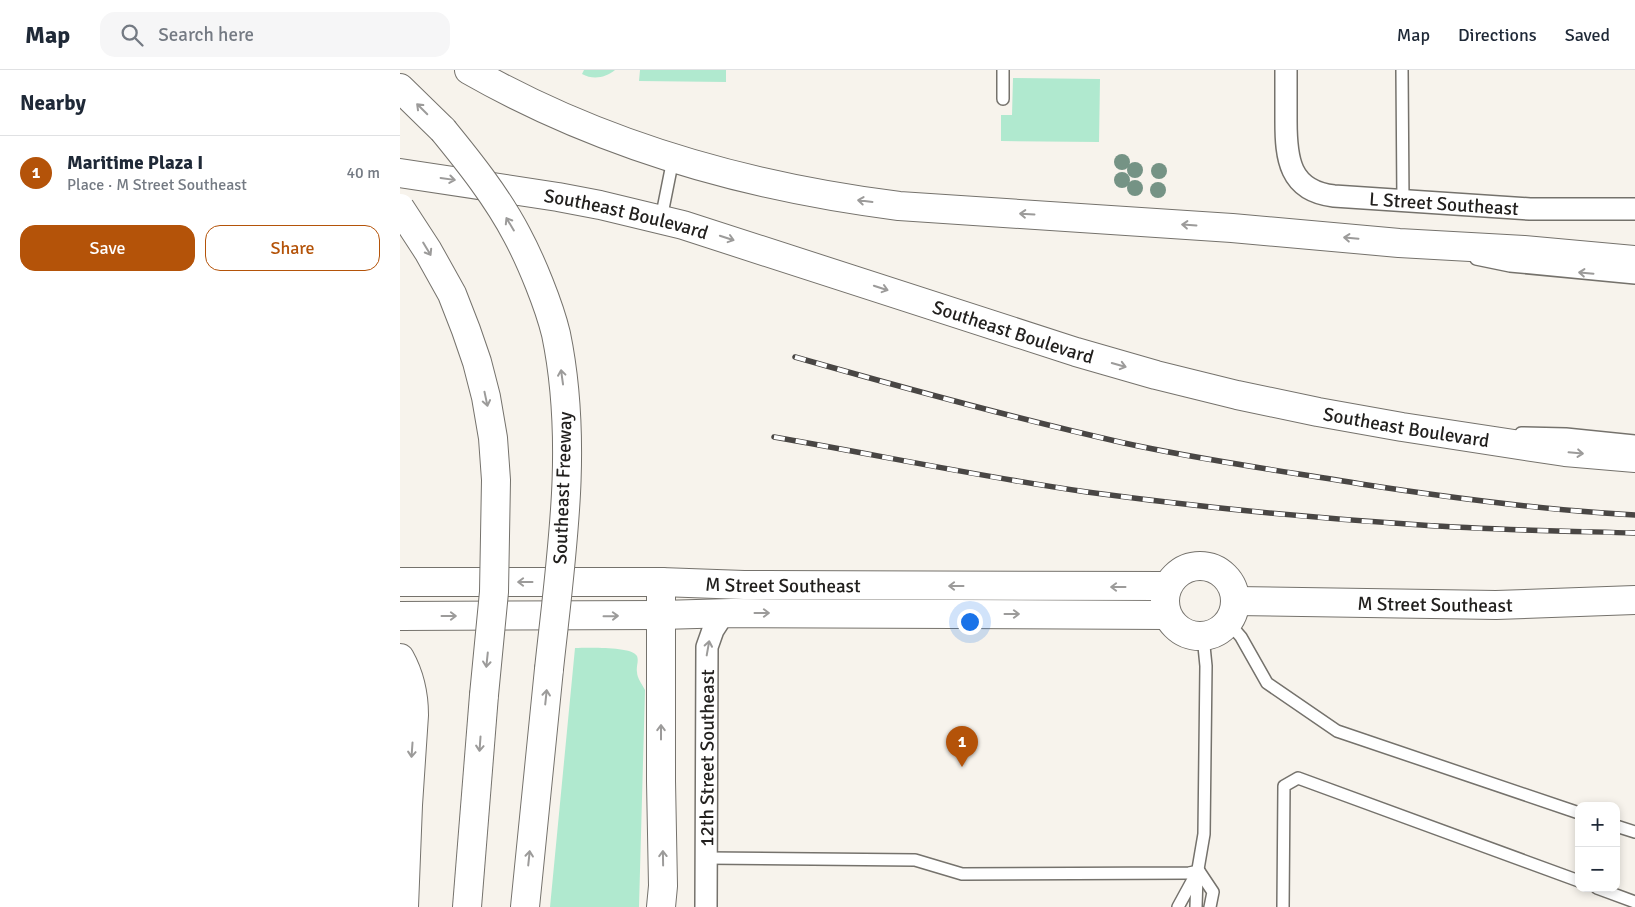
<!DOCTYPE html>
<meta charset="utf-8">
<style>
body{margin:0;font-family:Signika,sans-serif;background:#f6f6f7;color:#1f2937}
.controls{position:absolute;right:15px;bottom:15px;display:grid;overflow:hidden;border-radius:10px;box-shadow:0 2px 8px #0003}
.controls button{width:45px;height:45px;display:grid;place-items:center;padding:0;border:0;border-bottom:1px solid #e0e1e3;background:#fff;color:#1f2937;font:25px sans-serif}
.you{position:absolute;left:569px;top:551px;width:18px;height:18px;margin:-12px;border:4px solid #fff;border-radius:50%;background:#1a73e8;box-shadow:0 0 0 8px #1a73e833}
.badge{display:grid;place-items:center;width:32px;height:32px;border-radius:50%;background:#b45309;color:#fff;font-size:16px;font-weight:700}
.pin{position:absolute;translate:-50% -41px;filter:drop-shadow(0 1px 2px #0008)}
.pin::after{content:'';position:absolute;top:26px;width:18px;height:15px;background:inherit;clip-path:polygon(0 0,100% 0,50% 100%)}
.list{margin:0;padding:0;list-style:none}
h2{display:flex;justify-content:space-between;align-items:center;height:65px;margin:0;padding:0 20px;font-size:21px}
h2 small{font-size:16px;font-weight:400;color:#747a83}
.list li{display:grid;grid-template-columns:32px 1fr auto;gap:15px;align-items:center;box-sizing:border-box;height:75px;padding:0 20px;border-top:1px solid #e0e1e3}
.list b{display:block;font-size:19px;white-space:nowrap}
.list p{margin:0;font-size:16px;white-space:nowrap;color:#747a83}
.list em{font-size:16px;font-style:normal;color:#747a83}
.actions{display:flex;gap:10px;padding:15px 20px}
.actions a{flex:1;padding:11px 0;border:1px solid #b45309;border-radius:15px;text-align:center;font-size:18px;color:#b45309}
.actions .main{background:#b45309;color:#fff}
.icon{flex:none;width:28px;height:28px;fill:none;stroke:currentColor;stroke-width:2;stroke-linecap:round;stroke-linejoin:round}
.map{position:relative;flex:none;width:1235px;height:837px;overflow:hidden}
header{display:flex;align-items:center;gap:30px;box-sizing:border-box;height:70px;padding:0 25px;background:#fff;border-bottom:1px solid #e0e1e3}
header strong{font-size:24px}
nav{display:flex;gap:28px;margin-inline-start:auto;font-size:18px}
.search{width:350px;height:45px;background:#f6f6f7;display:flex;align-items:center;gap:12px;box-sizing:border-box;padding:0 18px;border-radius:15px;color:#747a83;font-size:19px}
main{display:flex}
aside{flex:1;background:#fff}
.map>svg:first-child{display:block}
.green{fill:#b0e9cf}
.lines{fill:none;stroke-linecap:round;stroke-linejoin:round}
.lane-casing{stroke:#75726c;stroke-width:14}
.street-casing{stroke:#75726c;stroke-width:24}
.secondary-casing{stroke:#75726c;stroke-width:30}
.primary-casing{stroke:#75726c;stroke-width:30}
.highway-casing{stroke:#75726c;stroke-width:30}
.lane{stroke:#fff;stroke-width:11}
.street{stroke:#fff;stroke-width:21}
.secondary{stroke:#fff;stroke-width:28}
.primary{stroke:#fff;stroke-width:28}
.highway{stroke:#fff;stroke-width:28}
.rail-casing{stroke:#494644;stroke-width:5.5}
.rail{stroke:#fff;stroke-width:4;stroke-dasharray:11;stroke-linecap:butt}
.highway-bridge-casing{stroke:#75726c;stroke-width:30;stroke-linecap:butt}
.highway-bridge{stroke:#fff;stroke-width:28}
.tree{fill:#759385}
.oneway{stroke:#9c9b9a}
.labels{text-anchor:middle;stroke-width:4.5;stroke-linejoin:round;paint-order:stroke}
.street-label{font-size:19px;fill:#22201e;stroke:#fff}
</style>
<header>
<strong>Map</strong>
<div class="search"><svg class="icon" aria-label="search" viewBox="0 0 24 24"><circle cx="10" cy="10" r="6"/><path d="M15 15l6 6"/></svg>Search here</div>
<nav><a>Map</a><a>Directions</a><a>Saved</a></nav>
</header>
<main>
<aside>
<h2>Nearby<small></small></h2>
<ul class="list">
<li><span class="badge">1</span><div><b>Maritime Plaza I</b><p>Place · M Street Southeast</p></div><em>40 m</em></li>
</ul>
<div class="actions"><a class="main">Save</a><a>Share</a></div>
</aside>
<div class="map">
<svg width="1235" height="837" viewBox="0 0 1235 837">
<rect width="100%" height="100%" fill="#f7f3ec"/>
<!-- green -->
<g class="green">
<path d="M184,0H215C205,8 193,10 182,4Z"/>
<polygon points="240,0 326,0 326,12 239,11"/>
<polygon points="613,8 700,9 699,72 601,71 601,45 612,45"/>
<path d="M175,578C187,578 231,576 237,586C239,591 236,597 237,602C237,608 242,614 245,620L239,837H150Z"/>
</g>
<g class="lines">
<defs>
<g id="lane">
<polyline points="1002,0 1003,131"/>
<polyline points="603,29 603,0"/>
<polyline points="261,149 273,89"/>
<polyline points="1076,189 1110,196 1235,208"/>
<polyline points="1121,363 1166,364 1235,371"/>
<polyline points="828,552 841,567 867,613 937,661 1179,743"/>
<polyline points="1216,756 1235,762"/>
<polyline points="306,788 515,790 562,804 789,803 799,801"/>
<polyline points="799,801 813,822 810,837"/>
<polyline points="1197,818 1235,832"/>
<polyline points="778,837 796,804"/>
<polyline points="796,837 797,805 804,764 806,596 803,566"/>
<polyline points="883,837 884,716 898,708 1179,811"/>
</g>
<g id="street">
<path id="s1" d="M886,0C886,17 886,34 886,51C886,88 889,121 934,126L1130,139H1235"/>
<path id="s2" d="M306,837L307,577L313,560L324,543"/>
</g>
<g id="secondary">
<circle cx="800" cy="531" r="35"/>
<path id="s3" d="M261,512L344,515L767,516"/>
<path id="s4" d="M835,531L1096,535L1235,530"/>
<polyline points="261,545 332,543 767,545"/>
</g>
<g id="primary">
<path d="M69,0C202,76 348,117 499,136L832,158L999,173L1124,180L1235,190"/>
<path id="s5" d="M0,103L158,127L200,135L283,155L676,282L756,305L837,325L918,342L1002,357L1165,382L1235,388"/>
<polyline points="0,512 261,512"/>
<polyline points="0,546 261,545"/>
</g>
<g id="highway">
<polyline points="0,18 43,60"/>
<path d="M0,588C10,606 14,624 14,645L8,735L4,837"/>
<polyline points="67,837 84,625"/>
<polyline points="125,837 149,599"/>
<polyline points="261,837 263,816 261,711 261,512"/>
</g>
</defs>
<!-- lane casing -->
<use href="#lane" class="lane-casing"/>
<!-- street casing -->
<use href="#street" class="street-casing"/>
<!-- secondary casing -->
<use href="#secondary" class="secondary-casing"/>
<!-- primary casing -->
<use href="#primary" class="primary-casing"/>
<!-- highway casing -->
<use href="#highway" class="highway-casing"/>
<!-- lane -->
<use href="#lane" class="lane"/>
<!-- street -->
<use href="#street" class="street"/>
<!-- secondary -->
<use href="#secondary" class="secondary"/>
<!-- primary -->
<use href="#primary" class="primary"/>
<!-- highway -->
<use href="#highway" class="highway"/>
<defs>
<g id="rail">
<path d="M395,287C504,318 613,348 724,373C802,390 882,401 961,414C1052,428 1143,440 1235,445"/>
<path d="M374,367C478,385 582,407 687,422C798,437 910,448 1021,455C1093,460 1164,461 1235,463"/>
</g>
</defs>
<!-- rail casing -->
<use href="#rail" class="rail-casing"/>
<!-- rail -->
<use href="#rail" class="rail"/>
<defs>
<g id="highway-bridge">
<path d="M43,60C70,93 97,127 117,165C131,191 149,235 156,264C179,375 161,487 149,599"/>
<polyline points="0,138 28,181 52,224 66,260 77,292 86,327 93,368 96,410 94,522 84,625"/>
</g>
</defs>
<!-- highway-bridge casing -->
<use href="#highway-bridge" class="highway-bridge-casing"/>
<!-- highway-bridge -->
<use href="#highway-bridge" class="highway-bridge"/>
</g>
<!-- trees -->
<g class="tree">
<circle cx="722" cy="92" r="8"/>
<circle cx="735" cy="100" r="8"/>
<circle cx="759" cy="101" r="8"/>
<circle cx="722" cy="110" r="8"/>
<circle cx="735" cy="118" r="8"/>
<circle cx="758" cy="120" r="8"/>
</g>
<!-- one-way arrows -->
<defs><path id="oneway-shaft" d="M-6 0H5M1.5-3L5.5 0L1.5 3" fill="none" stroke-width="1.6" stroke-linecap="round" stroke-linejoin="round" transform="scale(1.25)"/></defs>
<g class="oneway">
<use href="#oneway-shaft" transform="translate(22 39) rotate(-135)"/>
<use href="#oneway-shaft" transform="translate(48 109) rotate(8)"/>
<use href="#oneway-shaft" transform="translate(465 131) rotate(-173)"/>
<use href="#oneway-shaft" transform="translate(627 144) rotate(-177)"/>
<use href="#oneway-shaft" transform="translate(110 154) rotate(-121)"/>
<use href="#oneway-shaft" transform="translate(789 155) rotate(-176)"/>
<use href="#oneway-shaft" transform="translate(327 168) rotate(18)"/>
<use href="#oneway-shaft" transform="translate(951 168) rotate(-175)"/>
<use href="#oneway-shaft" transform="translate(27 179) rotate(59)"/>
<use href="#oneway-shaft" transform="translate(1186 203) rotate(-175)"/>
<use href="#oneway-shaft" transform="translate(481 218) rotate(18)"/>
<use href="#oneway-shaft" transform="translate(719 295) rotate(16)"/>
<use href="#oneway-shaft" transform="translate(162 307) rotate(-98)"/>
<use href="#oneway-shaft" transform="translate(86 329) rotate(78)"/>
<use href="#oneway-shaft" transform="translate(1176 383) rotate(5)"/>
<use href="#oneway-shaft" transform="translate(125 512) rotate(-180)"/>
<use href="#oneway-shaft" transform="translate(556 516) rotate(-180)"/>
<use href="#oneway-shaft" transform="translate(718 517) rotate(-180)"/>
<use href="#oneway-shaft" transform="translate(362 543)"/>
<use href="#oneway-shaft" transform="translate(612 544)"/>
<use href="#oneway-shaft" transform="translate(49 546)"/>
<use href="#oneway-shaft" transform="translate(211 546) rotate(-1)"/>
<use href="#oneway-shaft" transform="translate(308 578) rotate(-80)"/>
<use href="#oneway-shaft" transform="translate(87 590) rotate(96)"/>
<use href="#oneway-shaft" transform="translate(146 627) rotate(-84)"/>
<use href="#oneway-shaft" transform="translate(261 662) rotate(-90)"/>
<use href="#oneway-shaft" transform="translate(80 674) rotate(94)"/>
<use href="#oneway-shaft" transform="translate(12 680) rotate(94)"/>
<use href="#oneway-shaft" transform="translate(129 788) rotate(-84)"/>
<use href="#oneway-shaft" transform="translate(263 788) rotate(-91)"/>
</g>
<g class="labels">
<!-- street labels -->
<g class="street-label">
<text dy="7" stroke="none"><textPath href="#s1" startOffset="262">L Street Southeast</textPath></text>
<text dy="7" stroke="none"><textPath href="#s5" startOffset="230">Southeast Boulevard</textPath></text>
<text dy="7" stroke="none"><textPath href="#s5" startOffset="635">Southeast Boulevard</textPath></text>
<text dy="7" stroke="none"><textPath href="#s5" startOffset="1040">Southeast Boulevard</textPath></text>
<text transform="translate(162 418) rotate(-88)" y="7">Southeast Freeway</text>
<text dy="7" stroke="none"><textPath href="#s3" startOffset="122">M Street Southeast</textPath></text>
<text dy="7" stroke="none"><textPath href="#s4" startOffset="200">M Street Southeast</textPath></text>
<text dy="7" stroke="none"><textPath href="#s2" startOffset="149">12th Street Southeast</textPath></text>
</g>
</g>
</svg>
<div class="controls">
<button>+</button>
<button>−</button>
</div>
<div class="you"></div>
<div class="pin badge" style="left:562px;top:697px">1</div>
</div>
</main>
